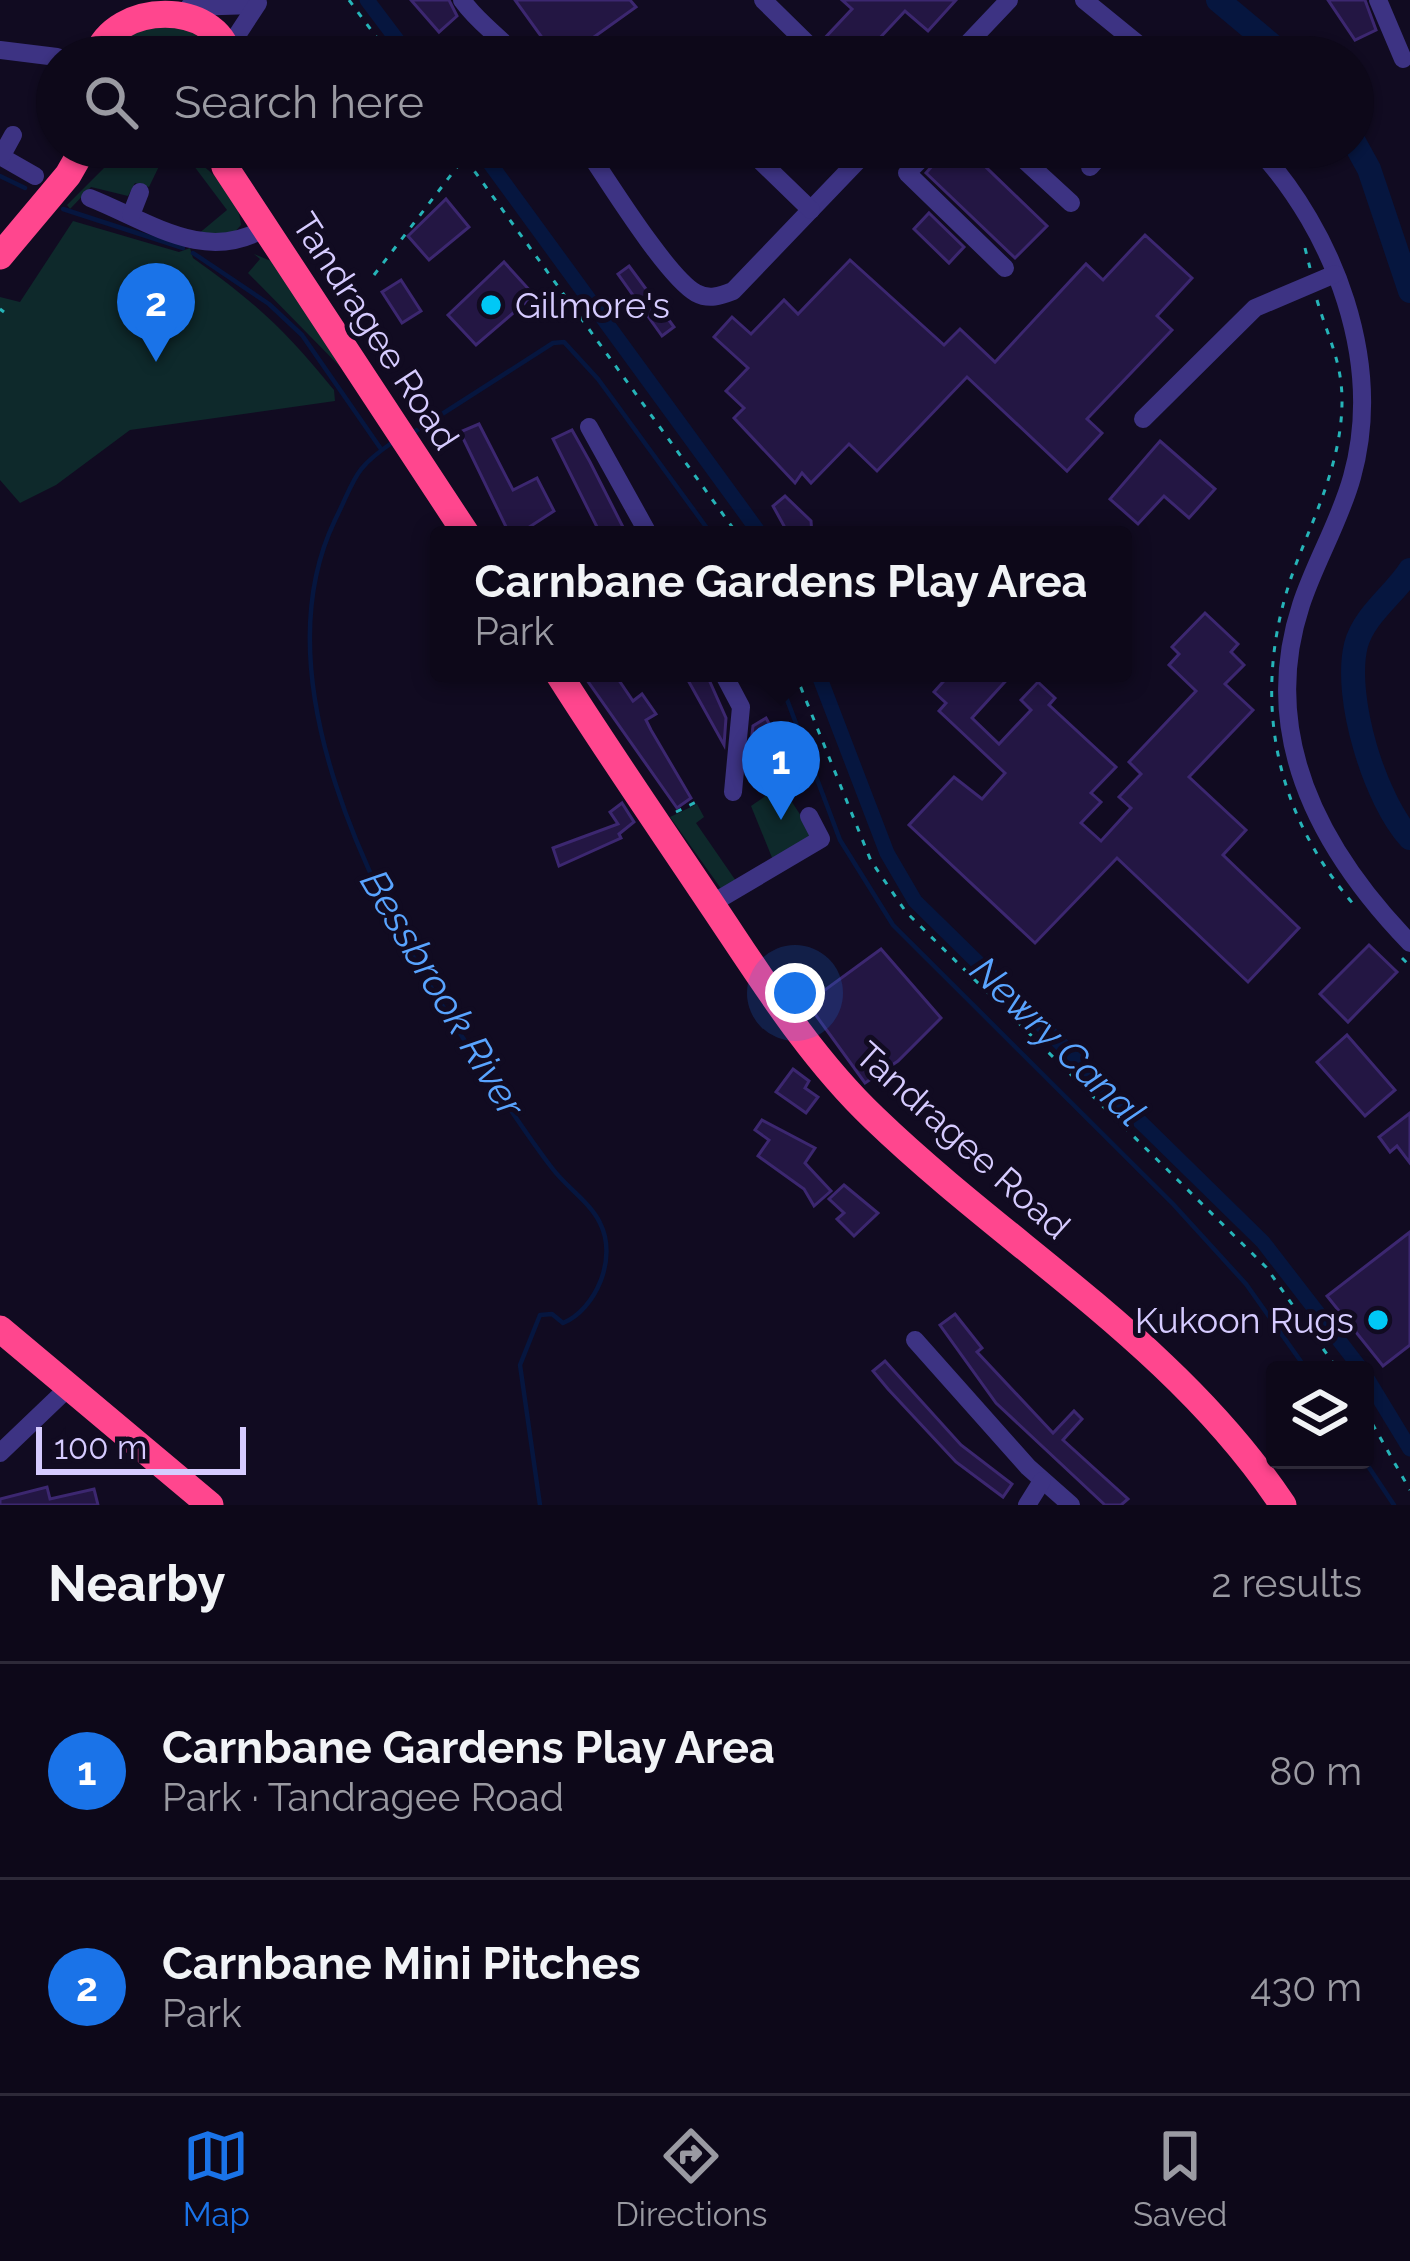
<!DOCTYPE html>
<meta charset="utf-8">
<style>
body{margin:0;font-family:Raleway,sans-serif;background:#1b1626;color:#f1f3f6}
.controls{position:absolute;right:36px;bottom:36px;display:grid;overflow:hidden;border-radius:12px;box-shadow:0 3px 9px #0004}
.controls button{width:108px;height:108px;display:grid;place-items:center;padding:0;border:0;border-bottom:3px solid #2d2938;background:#0d0819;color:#f1f3f6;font:60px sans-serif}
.scale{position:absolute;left:36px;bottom:30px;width:210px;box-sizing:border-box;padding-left:12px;border:6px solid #d6cbff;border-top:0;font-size:33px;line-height:42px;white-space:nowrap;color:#d6cbff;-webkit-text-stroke:9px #110b21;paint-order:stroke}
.you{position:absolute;left:795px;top:993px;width:42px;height:42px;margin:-30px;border:9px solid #fff;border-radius:50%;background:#1a73e8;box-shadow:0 0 0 18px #1a73e833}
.badge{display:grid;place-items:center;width:78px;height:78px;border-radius:50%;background:#1a73e8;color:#fff;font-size:39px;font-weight:700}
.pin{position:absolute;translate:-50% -99px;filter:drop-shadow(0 3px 6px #0008)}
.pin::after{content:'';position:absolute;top:63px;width:42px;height:36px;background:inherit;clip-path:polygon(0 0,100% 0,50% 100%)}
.popup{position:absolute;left:430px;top:526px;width:702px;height:156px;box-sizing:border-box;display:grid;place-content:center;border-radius:12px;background:#0d0819;filter:drop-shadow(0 3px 9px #0005);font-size:39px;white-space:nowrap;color:#9a9aa2}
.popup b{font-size:45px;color:#f1f3f6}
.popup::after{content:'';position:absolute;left:50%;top:100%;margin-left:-24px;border:24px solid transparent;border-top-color:#0d0819}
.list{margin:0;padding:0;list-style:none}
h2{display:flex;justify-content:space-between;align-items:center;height:156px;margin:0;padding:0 48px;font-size:51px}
h2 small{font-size:39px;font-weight:400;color:#9a9aa2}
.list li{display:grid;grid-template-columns:78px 1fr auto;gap:36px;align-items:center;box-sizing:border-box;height:216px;padding:0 48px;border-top:3px solid #2d2938}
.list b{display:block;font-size:45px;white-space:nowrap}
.list p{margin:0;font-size:39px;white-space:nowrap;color:#9a9aa2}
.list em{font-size:39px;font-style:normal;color:#9a9aa2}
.icon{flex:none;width:66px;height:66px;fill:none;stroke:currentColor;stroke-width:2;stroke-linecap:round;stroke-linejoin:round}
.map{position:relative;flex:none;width:1410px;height:1505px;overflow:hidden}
.search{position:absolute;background:#0d0819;box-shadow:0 3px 9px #0004;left:36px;right:36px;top:36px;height:132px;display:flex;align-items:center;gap:30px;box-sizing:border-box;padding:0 42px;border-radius:66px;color:#9a9aa2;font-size:45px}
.sheet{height:588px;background:#0d0819}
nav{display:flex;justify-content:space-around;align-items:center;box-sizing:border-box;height:168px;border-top:3px solid #2d2938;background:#0d0819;font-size:33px;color:#9a9aa2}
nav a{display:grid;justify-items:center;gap:6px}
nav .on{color:#1a73e8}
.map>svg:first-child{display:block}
.green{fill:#0e292b}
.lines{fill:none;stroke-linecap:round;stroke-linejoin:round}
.stream{stroke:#06163f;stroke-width:4.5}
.canal{stroke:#06163f;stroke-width:15}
.river{stroke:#06163f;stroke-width:24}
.building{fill:#231643;stroke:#3c2770;stroke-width:3}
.path{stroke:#26b4b8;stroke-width:3;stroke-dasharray:6 9;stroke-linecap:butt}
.minor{stroke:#3d3383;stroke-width:18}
.highway{stroke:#ff468e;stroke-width:27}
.poi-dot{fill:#00c8f6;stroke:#110b21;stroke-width:4.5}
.labels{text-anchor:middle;stroke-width:10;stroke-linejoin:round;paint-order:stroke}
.poi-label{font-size:36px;fill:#d6cbff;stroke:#110b21;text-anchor:start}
.street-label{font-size:36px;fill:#d6cbff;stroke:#110b21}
.water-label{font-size:39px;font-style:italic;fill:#59a4ff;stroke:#110b21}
</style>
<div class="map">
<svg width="1410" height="1505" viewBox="0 0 1410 1505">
<rect width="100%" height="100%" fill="#110b21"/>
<!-- green -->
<g class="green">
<polygon points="185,21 213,57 108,57 118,36"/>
<path d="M135,153C179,153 200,154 226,190C234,201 240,211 241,225L233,234L197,235L227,210L188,158H163L149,187L135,183L128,196L91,187L70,209L67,205L107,165Z"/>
<path d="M73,221L179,252L190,248L193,258C256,303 285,330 334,390L335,401L130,430L56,485L20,503L0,480V297L20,302Z"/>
<polygon points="254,254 276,263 359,386 248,273 260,259"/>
<polygon points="781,785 812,833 807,842 773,860 751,806"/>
<polygon points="697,804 704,817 696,823 736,881 722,890 670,817"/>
</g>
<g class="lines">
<!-- stream -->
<g class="stream">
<polyline points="0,176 25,188"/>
<polyline points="63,209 183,248"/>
<polyline points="193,253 269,304 302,335 381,449"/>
<polyline points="414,432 553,343 564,342 598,379 712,535"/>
<path d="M393,442C352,470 356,478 335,520C259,678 372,898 459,1032C489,1077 519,1125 552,1168C566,1187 590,1202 600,1223C618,1258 596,1309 563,1323L552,1314L540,1315L520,1365L540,1505"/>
<polyline points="777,673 840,840 893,925 1173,1204 1246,1284 1307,1370"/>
<polyline points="1364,1460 1394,1505"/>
</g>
<!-- canal -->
<g class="canal">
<polyline points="367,0 410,57"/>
<polyline points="478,147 761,535"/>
<polyline points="818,673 887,853 915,901 1263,1242 1362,1370"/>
<polyline points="1365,1375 1410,1449"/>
</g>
<!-- river -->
<g class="river">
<polyline points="1218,0 1286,57"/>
<polyline points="1353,140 1369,169 1410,291"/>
<path d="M1410,570C1394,595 1364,615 1356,645C1343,697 1375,800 1410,838"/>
</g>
</g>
<!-- building -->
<g class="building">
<polygon points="411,0 449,0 457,16 439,32"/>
<polygon points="515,0 630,0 636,7 566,57 556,57"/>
<polygon points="842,0 956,0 928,31 905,11 862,57 834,57 823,40 852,9"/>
<polygon points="1328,0 1365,0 1376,30 1355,40"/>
<polygon points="949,147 965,147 1047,226 1015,258 926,173"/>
<polygon points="446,199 469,227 429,260 408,236"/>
<polygon points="929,213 964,247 949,263 914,229"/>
<polygon points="1145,235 1192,278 1157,316 1172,330 1087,419 1102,433 1067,471 967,377 877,471 849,444 811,483 802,473 795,483 734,418 744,408 726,391 748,368 714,337 732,317 751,334 784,300 798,314 850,260 944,345 960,329 995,362 1086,264 1103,280"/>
<polygon points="504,262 534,295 476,345 448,315"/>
<polygon points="629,266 674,327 662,336 618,274"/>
<polygon points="401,280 421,311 402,323 382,292"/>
<polygon points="479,424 513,490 537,478 554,511 517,535 510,535 460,432"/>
<polygon points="572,430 590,462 627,535 601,535 553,439"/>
<polygon points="1160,441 1215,489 1189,518 1164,496 1138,524 1110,499"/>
<polygon points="785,496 811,521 812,535 789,535 773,506"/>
<polygon points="1205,613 1238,644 1231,652 1244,665 1225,684 1253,710 1189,777 1246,830 1223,855 1299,928 1248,982 1117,858 1035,943 909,825 954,777 982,799 1005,773 939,711 946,703 934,692 951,673 1013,673 972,718 999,744 1031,710 1021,700 1038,682 1055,698 1049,705 1116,767 1091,793 1101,802 1081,823 1101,841 1131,808 1119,797 1141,774 1129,762 1196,691 1169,665 1179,654 1172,647"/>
<polygon points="582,673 614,673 633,701 642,694 656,714 646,720 651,730 691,798 677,808"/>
<polygon points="684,673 706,673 726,718 724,745"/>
<polygon points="766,718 789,760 797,757 803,776 777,782 764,757 757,761 750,751 753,726"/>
<polygon points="622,803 634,822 619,834 621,838 559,866 553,848 618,824 610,812"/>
<polygon points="1369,945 1397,972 1348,1022 1320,994"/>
<polygon points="881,949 941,1018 898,1061 865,1083 807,1003"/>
<polygon points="1347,1035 1395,1090 1365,1116 1317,1062"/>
<polygon points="793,1069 809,1081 805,1088 818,1097 806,1113 776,1092"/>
<polygon points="1410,1113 1410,1163 1397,1146 1390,1152 1379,1137"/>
<polygon points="762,1120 815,1148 805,1163 831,1191 814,1206 804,1189 758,1156 769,1140 755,1130"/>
<polygon points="844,1185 878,1213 854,1236 837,1219 844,1213 829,1199"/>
<polygon points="1410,1232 1410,1345 1383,1366 1327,1296"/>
<polygon points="955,1314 982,1348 977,1352 1053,1433 1074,1411 1082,1419 1063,1440 1128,1499 1121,1505 1105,1505 996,1403 940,1325"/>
<polygon points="885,1361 961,1445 1012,1484 1003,1497 956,1462 888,1389 873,1371"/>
<polygon points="47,1487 50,1499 94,1489 98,1505 0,1505 0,1499"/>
</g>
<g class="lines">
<!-- path -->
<g class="path">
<polyline points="349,0 391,57"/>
<polyline points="457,147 738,535"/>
<polyline points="1305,248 1310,268"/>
<polyline points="374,275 464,158"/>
<path d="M1317,300C1327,335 1341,359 1342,397C1343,457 1317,510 1296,564C1250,686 1269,807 1355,906"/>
<polyline points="0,309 4,312"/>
<polyline points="795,673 871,861 906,912 1266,1267 1338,1370"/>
<polyline points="676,812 696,802"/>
<polyline points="1402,958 1410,966"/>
<polyline points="1365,1411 1410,1490"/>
</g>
<!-- minor -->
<g class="minor">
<path d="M462,0C479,24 499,35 517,57"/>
<polyline points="763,0 821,57"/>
<polyline points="1084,0 1154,57"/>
<polyline points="1378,0 1403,59"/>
<polyline points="189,7 255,5"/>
<polyline points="228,49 258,3"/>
<polyline points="0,50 57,57"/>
<polyline points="650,55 652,57"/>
<polyline points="955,57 1009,0"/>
<path d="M585,147C606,178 667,277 696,293C709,300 720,296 733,291L871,147"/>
<polyline points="746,147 811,210"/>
<polyline points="933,147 907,173 1005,268"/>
<polyline points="1010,147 1071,203"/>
<path d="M1256,147C1335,232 1384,362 1352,477C1340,521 1315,562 1301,605C1258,736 1321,851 1410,943"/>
<polyline points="0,156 35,176"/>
<polyline points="1,157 13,135"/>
<polyline points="1090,167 1108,147"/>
<path d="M90,198C150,222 205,264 265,228"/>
<polyline points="131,215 140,192"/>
<polyline points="1143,419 1255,308 1335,274"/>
<polyline points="589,427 649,535"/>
<polyline points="723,673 741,707 733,792"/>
<polyline points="711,904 821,839 809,816"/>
<polyline points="915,1340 1028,1467 1071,1505"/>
<polyline points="0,1453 69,1387"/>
<polyline points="1027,1505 1042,1481"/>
</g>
<!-- highway -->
<g class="highway">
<path d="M96,57C115,0 217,0 229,57"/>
<polyline points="220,147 225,167 467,535"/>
<polyline points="0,256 68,175 84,147"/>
<path d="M558,673C608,752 662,830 714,908C763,981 810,1057 874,1118C1010,1249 1177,1345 1283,1505"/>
<polyline points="0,1329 210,1505"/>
</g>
</g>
<!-- markers -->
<g class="poi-dot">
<circle cx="491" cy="305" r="12"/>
<circle cx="1378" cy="1320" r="12"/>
</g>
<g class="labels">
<!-- poi labels -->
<g class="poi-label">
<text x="515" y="318">Gilmore's</text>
<text x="1354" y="1333" text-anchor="end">Kukoon Rugs</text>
</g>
<!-- street labels -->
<g class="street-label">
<text transform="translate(376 331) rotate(57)" y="13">Tandragee Road</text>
<text transform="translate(963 1140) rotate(42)" y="13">Tandragee Road</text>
</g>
<!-- water labels -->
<g class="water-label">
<text transform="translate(443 993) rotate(59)" y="14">Bessbrook River</text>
<text transform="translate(1058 1041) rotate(44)" y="14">Newry Canal</text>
</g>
</g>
</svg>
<div class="controls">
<button><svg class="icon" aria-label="layers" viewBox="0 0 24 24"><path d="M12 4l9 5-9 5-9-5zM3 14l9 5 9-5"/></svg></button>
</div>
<div class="scale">100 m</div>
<div class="you"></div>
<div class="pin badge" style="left:781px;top:820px">1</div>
<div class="popup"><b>Carnbane Gardens Play Area</b>Park</div>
<div class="pin badge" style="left:156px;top:362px">2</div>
<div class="search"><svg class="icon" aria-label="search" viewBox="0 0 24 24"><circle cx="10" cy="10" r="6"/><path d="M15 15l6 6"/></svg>Search here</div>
</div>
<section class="sheet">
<h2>Nearby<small>2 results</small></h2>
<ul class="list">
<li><span class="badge">1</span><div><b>Carnbane Gardens Play Area</b><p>Park · Tandragee Road</p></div><em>80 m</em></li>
<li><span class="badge">2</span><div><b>Carnbane Mini Pitches</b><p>Park</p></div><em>430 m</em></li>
</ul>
</section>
<nav>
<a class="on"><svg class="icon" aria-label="map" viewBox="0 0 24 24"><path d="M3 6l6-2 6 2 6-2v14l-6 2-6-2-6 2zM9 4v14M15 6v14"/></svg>Map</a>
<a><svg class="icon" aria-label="directions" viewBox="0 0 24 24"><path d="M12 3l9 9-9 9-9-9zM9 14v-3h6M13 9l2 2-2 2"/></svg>Directions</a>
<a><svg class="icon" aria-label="saved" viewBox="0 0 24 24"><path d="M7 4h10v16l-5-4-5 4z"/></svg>Saved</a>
</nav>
